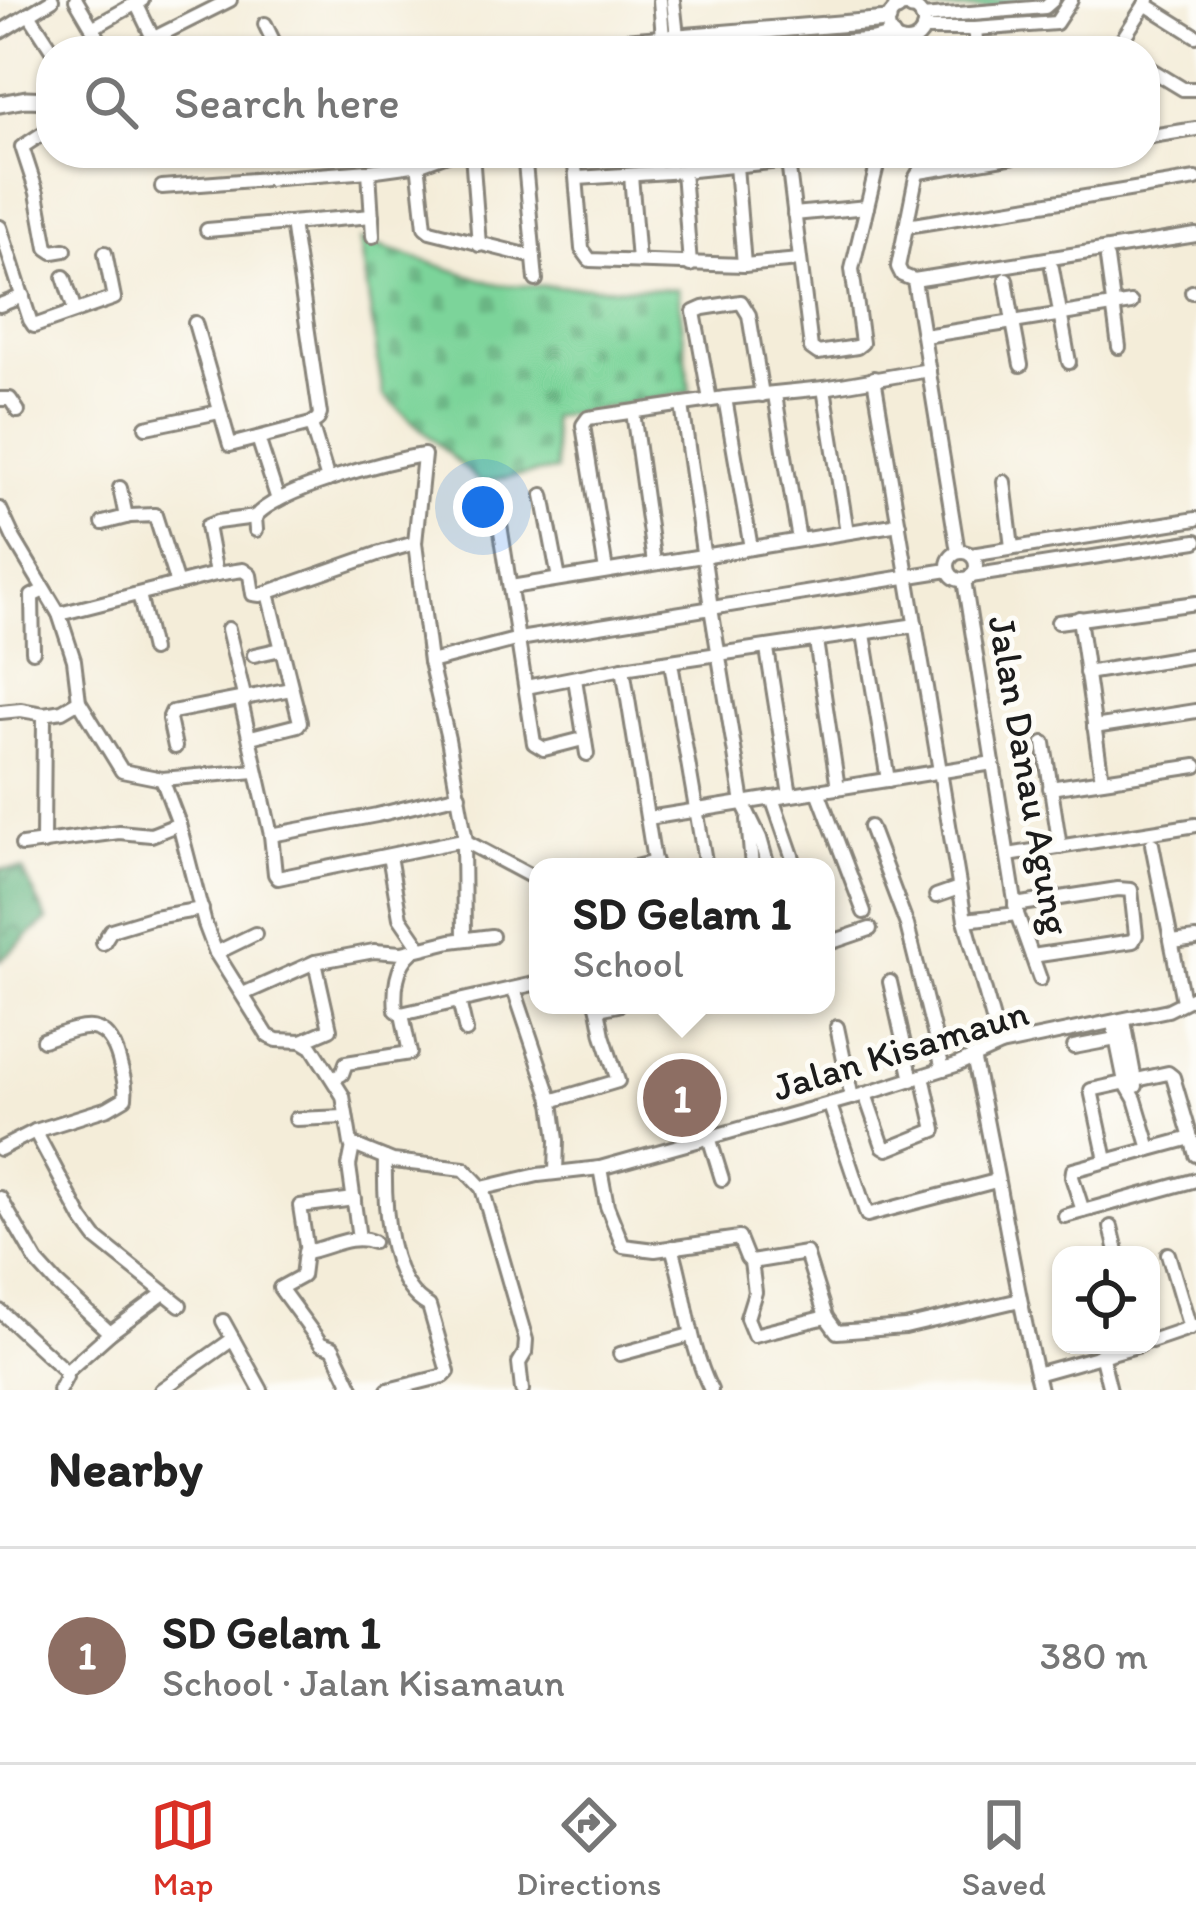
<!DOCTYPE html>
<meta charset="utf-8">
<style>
body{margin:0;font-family:Itim,sans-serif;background:#f6f6f6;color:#222}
.controls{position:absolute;right:36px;bottom:36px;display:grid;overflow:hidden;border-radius:24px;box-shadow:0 3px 9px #0004}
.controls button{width:108px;height:108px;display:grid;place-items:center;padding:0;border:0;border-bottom:3px solid #e0e0e0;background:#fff;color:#222;font:60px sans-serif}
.you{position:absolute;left:483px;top:507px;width:42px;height:42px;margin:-30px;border:9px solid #fff;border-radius:50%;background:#1a73e8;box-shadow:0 0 0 18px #1a73e833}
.badge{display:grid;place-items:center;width:78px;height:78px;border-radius:50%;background:#d93025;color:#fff;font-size:39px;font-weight:700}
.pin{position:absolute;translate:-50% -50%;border:6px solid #fff;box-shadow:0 3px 12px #0006}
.popup{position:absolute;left:529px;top:858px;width:306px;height:156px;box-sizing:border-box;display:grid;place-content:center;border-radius:24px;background:#fff;filter:drop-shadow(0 3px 9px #0005);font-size:39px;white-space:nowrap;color:#767676}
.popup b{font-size:45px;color:#222}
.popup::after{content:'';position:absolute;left:50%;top:100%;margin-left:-24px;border:24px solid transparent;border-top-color:#fff}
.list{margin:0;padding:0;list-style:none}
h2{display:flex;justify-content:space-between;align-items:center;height:156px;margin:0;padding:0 48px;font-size:51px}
h2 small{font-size:39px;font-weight:400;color:#767676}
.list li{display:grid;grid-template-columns:78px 1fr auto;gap:36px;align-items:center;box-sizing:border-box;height:216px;padding:0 48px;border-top:3px solid #e0e0e0}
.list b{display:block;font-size:45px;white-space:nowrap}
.list p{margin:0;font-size:39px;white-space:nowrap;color:#767676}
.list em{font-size:39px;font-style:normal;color:#767676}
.icon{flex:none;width:66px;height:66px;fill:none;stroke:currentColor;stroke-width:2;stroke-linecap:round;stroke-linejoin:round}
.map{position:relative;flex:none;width:1196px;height:1390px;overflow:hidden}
.search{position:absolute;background:#fff;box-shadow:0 3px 9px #0004;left:36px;right:36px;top:36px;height:132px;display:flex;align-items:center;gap:30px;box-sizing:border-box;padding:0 42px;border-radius:48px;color:#767676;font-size:45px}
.sheet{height:372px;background:#fff}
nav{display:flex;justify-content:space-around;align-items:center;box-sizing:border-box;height:168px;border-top:3px solid #e0e0e0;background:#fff;font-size:33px;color:#767676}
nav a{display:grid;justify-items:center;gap:6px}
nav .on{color:#d93025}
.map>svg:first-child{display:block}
.grass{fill:url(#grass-tufts);stroke:#4c785b;stroke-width:3}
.forest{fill:url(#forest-crowns);stroke:#40694f;stroke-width:3}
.cemetery{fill:url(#cemetery-stones);stroke:#4c785b;stroke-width:3}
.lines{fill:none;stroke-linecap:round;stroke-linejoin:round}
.minor-casing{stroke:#88847a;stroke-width:18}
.tertiary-casing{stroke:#88847a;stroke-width:21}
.minor{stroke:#fff;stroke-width:12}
.tertiary{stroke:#fff;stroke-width:15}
.labels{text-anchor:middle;stroke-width:10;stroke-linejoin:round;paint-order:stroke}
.street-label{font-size:39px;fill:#1c1c1c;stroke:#fdfcf7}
</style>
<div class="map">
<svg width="1196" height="1390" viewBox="0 0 1196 1390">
<defs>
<pattern id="grass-tufts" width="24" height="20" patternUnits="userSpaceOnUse" patternTransform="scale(3)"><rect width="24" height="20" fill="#7cd49a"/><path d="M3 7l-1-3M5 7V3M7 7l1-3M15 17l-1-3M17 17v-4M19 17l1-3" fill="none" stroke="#6bb584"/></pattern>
<pattern id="forest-crowns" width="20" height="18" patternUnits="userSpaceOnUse" patternTransform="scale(3)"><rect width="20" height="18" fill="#65b682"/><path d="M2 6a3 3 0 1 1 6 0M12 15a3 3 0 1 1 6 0" fill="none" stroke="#52936a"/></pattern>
<pattern id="cemetery-stones" width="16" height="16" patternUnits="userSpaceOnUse" patternTransform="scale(3)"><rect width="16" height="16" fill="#7cd49a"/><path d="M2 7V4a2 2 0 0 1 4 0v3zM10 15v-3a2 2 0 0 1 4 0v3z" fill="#6bb584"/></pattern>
</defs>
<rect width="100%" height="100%" fill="#fdfcf7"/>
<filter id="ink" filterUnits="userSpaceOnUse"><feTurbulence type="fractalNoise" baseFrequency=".00833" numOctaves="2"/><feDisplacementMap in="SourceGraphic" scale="24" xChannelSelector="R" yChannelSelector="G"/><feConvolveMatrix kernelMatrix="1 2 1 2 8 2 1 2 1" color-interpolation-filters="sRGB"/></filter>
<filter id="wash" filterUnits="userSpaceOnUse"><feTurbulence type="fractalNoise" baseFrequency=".004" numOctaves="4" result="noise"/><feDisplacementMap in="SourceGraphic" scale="48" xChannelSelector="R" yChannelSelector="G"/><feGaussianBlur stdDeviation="2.7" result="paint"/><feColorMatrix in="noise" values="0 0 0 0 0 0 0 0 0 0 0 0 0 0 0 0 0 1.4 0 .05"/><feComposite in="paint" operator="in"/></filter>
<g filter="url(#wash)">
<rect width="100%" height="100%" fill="#f4edd9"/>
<!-- grass -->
<polygon class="grass" points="928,0 1034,0 1045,7 934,10"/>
<!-- forest -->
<polygon class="forest" points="0,869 23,870 47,920 0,961"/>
<!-- cemetery -->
<polygon class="cemetery" points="360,240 499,285 678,289 690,392 551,417 556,470 480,482 383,395"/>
</g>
<g filter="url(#ink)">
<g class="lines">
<defs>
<g id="minor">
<polyline points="76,0 106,51"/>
<polyline points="660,0 663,38"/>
<polyline points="673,0 677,36"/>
<polyline points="136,3 153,38"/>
<polyline points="1145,4 1196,36"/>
<circle cx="906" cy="24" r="18"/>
<polyline points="29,14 53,51"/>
<polyline points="922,17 1045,7 1053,0"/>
<polyline points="265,24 278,51"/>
<polyline points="92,28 142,0"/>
<polyline points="923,29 975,29 1056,23 1071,0"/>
<polyline points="975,29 977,51"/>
<polyline points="0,32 52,0"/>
<polyline points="128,51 230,0"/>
<polyline points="1115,51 1148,0"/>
<polyline points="1145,66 1183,89 1196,89"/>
<polyline points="51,128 22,147 37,193 47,248 53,252 65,250"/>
<polyline points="1145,137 1196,129"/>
<polyline points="417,153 425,227 430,231 534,257"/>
<polyline points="472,153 479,245"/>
<polyline points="524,153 536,280"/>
<polyline points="574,153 582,249 590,260 744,265 799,260"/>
<polyline points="787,153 811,348 818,353 857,347 862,343 852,269 880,153"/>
<polyline points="1033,153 919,172 916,177 898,267 902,275 914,280 1196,235"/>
<polyline points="736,166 744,265"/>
<polyline points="369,171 373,236"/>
<polyline points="683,171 690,265"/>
<polyline points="631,175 638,261"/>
<polyline points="578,178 683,171 859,153"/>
<polyline points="162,187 369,171 420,164 450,153"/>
<polyline points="794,214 867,207"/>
<polyline points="907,226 1196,179"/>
<polyline points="0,227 30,320 34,326 114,298 105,253"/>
<polyline points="207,230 372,216"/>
<polyline points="1107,259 1119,347"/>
<polyline points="1052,268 1069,362"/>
<polyline points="64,277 75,311"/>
<polyline points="1006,279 1013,322 1131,303"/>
<polyline points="914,280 958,552"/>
<polyline points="1192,292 1196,291"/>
<polyline points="0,305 23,296"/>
<polyline points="195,323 230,445 311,424 318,419 320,414 292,223"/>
<polyline points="924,336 1013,322 1021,365"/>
<polyline points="874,378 965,920 1000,1045"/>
<polyline points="824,388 847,532"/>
<polyline points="775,395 799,540"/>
<polyline points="725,398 751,548"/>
<polyline points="0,399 10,399 18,411"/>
<polyline points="710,400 694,312 703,308 741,302 749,315 762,395"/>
<polyline points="682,405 711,608 743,803 760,838 768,867"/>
<polyline points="633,412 654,563"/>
<polyline points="311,424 328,480"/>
<polyline points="146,427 219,412"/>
<polyline points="258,438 278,500"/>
<polyline points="1004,482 1012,547"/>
<polyline points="120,488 126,517"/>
<polyline points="543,495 559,579"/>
<polyline points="496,499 534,743 544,749 583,739"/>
<polyline points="0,509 14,539 59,614 74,660 79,701 122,771 162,779 255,771"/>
<polyline points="103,523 130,516 155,515 177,584"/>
<path d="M256,530L255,517C276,490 388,460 424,455L415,543L430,662L448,739L466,841"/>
<circle cx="962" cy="566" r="14"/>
<polyline points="971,555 1196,519"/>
<polyline points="606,571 583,425 588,418 725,398 824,388 929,370"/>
<polyline points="216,574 207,526 217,522 255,517"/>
<polyline points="971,576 1196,541"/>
<polyline points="964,580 1017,914 1040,979"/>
<polyline points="511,587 899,524"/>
<polyline points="139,594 152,650"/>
<polyline points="59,614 216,574 243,570 250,575 253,594 260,595 377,554 415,543"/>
<polyline points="1079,618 1102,780"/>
<polyline points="1058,622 1196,603"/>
<polyline points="228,629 245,700"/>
<polyline points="864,634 888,780"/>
<polyline points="816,641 838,788"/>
<polyline points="767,649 790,795"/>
<polyline points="33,651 32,596 44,590"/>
<polyline points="254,655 281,649"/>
<polyline points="430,662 519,639 948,570"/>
<polyline points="671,663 706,867"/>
<polyline points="623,668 655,867"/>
<polyline points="1086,673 1196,655"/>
<polyline points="575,679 587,754"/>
<polyline points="526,687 623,668 916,625"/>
<polyline points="241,701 271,835 275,874 278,878 463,840 538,880"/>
<polyline points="0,712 21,710 44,714"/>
<polyline points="1094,727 1196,711"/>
<polyline points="251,737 298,725 300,722 268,593"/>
<polyline points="1044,743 1060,847"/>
<polyline points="175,747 169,719 172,712 291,689"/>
<polyline points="162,779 179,824 205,924 216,953 268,1036 277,1040 302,1041 312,1047 343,1096 351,1144 393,1161 464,1169 482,1188 538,1175 600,1168 865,1094 956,1065 1000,1045 1168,1010 1196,996"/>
<polyline points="1050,788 1196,766"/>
<polyline points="818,791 864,912"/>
<polyline points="772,798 796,867"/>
<polyline points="648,818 993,763"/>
<polyline points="748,819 752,867"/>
<polyline points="870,827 907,925 943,1069"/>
<polyline points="271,835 377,815 459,795"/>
<polyline points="463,840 464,939"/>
<polyline points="43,843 44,714 62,711 79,701"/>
<polyline points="1152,844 1183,1001"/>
<polyline points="22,845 119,832 151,835 179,824"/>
<polyline points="1008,855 1196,825"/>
<polyline points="389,856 400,918 420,947"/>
<polyline points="635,867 655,862"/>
<polyline points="936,896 959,888"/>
<polyline points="1015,905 1118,889 1131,890 1136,935 1133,941 1032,956"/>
<polyline points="965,920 1017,914"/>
<polyline points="1172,942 1196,939"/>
<polyline points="103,943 111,930 154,917 202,909"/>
<polyline points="826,944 870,929"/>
<path d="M412,952C396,965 394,991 396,1010L401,1014L538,983"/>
<polyline points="216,953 255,934"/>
<polyline points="890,982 912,1080"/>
<polyline points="514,989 552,1102 557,1140 556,1172"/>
<polyline points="243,994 315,962 374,951 402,953 451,941 492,936"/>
<polyline points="459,1001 466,1031"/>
<polyline points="597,1006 598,1009 618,1005"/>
<polyline points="1124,1021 1136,1086"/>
<polyline points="1113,1023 1125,1082 1135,1099 1150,1149"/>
<polyline points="837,1027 852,1098"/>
<polyline points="302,1041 330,1029 315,962"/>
<polyline points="1074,1047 1116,1039"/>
<path d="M973,1057C998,1168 1013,1280 1040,1390"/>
<polyline points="333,1079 342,1074 346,1063 410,1053 402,1014"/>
<polyline points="865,1094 883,1146 888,1149 935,1130 923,1076"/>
<polyline points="551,1101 618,1081 603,1035 598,1009"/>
<polyline points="830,1105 867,1215 996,1181"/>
<polyline points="296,1119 345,1117"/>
<polyline points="35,1131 82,1219 96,1238 180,1305"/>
<polyline points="709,1137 722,1179"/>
<polyline points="353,1146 349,1166 359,1238"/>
<path d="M0,1149L35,1131L108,1108L125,1098C127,1085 122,1073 119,1060C106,1013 79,1028 43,1040"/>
<path d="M385,1158C384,1201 386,1283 429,1306L448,1372L444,1376L388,1390"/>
<polyline points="1106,1160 1091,1090 1168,1073 1173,1077 1196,1155"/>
<polyline points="600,1168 607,1206 623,1246 655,1250 739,1238 747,1258 751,1262 806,1253 826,1317 837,1332 905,1327 1020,1300"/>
<polyline points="482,1188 526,1340 525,1353 519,1363 522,1390"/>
<polyline points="0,1198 37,1262 57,1284 110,1333"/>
<polyline points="1083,1211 1072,1177 1073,1170 1191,1138"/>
<polyline points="1065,1216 1196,1180"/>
<polyline points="1111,1227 1118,1255"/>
<path d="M672,1247C687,1295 688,1344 711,1390"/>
<polyline points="307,1252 300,1206 354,1199"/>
<polyline points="1168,1254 1190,1328"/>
<polyline points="751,1262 755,1292 747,1318 754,1335 826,1317"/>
<polyline points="0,1311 63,1369 66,1377 59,1390"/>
<polyline points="223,1321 261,1390"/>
<polyline points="1151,1341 1195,1326"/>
<polyline points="620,1354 690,1335"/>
<polyline points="1101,1354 1110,1390"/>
<polyline points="65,1373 110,1333 164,1293"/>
<polyline points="1036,1374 1140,1345"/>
<polyline points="161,1390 233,1339"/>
<path d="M353,1390L333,1348L321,1344L280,1288L302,1276L305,1252C327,1249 351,1233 373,1242"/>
</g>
<g id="tertiary">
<polyline points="897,0 897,8"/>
<polyline points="911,0 912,7"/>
<polyline points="507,51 888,20"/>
<polyline points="727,51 874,41 892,36"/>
<polyline points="0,104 26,99 51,100"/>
</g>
</defs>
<!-- minor casing -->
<use href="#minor" class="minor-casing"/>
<!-- tertiary casing -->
<use href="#tertiary" class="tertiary-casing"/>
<!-- minor -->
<use href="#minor" class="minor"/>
<!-- tertiary -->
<use href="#tertiary" class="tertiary"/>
</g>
</g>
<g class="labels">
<!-- street labels -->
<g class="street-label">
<text transform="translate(1030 775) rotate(80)" y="14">Jalan Danau Agung</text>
<text transform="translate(900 1049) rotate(-17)" y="14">Jalan Kisamaun</text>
</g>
</g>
</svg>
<div class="controls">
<button><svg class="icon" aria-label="locate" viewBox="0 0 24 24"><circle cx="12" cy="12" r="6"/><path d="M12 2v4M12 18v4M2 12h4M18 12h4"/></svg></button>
</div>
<div class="you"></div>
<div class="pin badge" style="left:682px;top:1098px;background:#8d6e63">1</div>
<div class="popup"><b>SD Gelam 1</b>School</div>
<div class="search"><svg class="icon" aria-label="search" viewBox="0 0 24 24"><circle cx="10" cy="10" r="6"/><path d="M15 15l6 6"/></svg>Search here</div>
</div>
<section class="sheet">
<h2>Nearby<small></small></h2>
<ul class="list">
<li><span class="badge" style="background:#8d6e63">1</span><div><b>SD Gelam 1</b><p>School · Jalan Kisamaun</p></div><em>380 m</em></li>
</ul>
</section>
<nav>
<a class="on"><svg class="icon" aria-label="map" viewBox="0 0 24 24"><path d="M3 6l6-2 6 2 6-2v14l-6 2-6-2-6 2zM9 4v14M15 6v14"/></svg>Map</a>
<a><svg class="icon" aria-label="directions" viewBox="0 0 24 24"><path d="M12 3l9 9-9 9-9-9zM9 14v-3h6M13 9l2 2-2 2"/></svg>Directions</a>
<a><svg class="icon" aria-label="saved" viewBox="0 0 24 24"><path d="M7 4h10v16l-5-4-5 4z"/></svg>Saved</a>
</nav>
